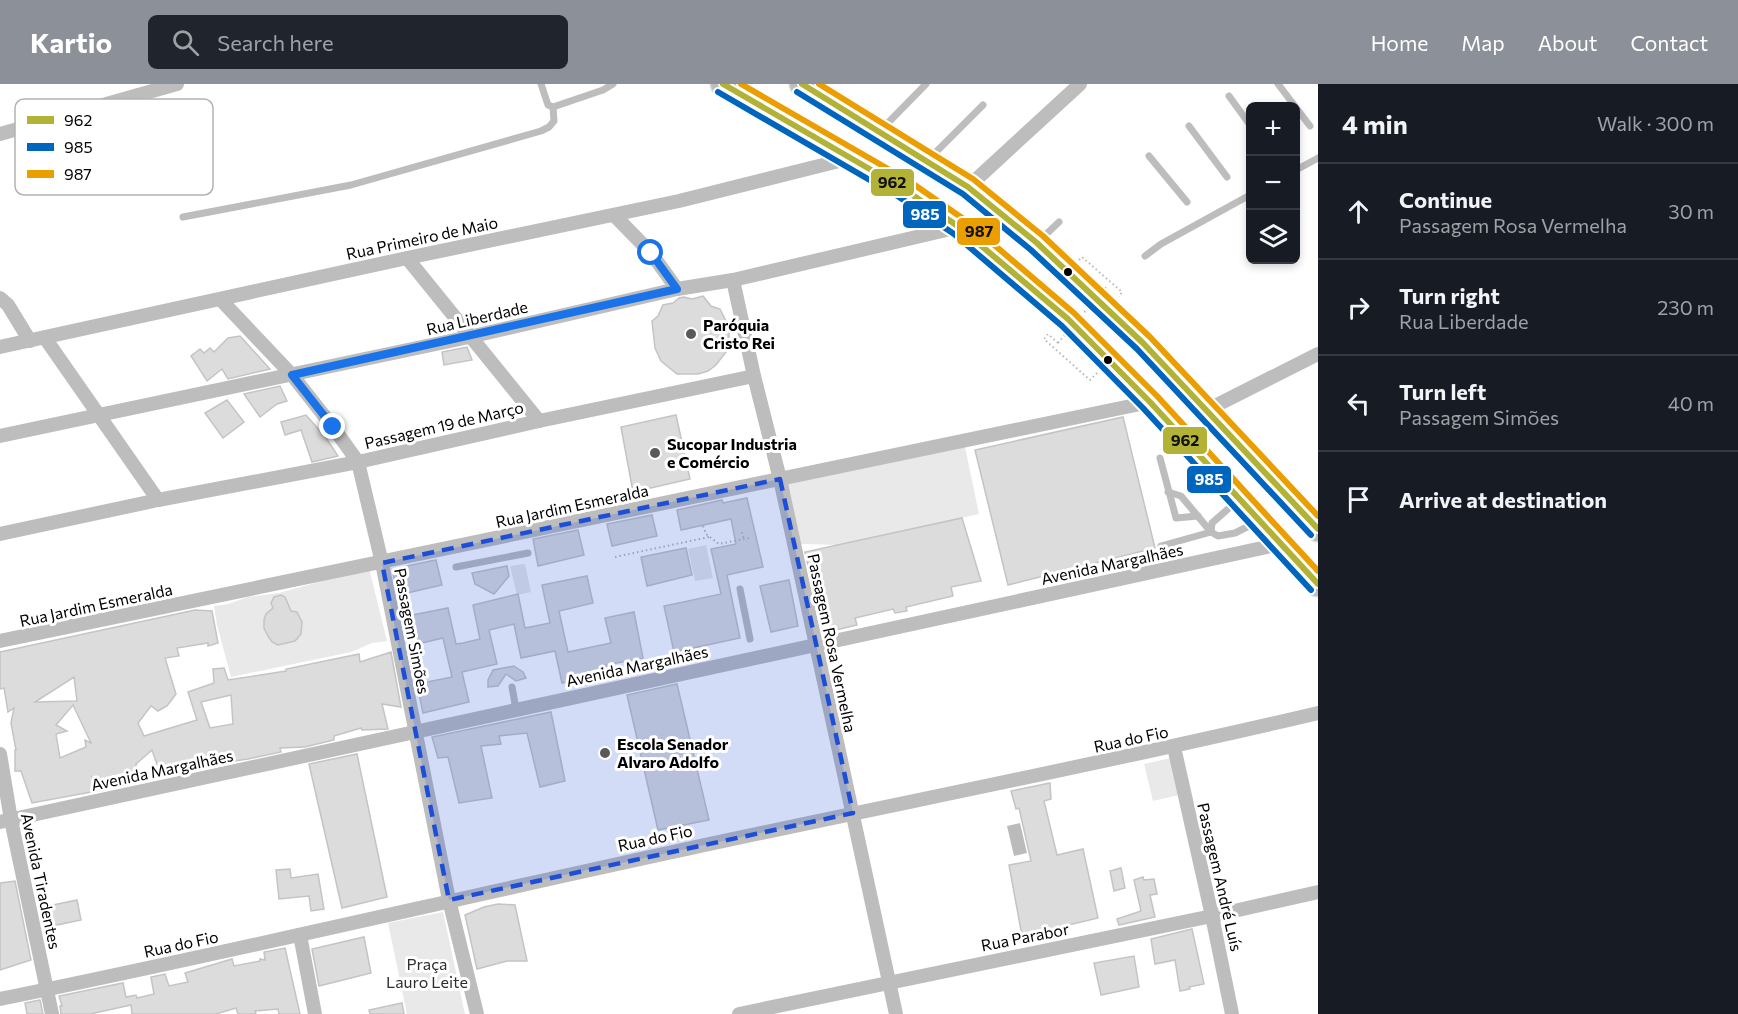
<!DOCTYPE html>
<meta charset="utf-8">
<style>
body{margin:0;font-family:Commissioner,sans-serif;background:#20242c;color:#f1f3f6}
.controls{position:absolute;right:18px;top:18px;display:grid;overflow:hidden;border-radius:9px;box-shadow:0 3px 9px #0003}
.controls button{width:54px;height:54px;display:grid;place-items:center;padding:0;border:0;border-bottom:2px solid #363941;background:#171b24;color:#f1f3f6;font:30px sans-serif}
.stop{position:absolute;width:18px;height:18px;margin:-14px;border:4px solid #1a73e8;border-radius:50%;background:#fff}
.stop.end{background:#1a73e8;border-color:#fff;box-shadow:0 2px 6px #0008}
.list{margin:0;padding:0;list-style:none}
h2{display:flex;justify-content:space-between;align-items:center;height:78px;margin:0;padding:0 24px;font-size:26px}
h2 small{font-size:20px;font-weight:400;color:#9ea1a6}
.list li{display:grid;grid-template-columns:39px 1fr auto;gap:18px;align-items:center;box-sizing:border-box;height:96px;padding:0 24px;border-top:2px solid #363941}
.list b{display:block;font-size:22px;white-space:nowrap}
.list p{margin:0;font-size:20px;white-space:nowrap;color:#9ea1a6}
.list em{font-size:20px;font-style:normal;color:#9ea1a6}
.icon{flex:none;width:33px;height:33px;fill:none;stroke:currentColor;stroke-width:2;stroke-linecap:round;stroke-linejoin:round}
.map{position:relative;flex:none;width:1318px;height:930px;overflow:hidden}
header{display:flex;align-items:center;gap:36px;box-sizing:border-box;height:84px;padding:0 30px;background:#8c9099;color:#fff}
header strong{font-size:28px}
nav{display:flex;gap:33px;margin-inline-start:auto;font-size:21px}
.search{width:420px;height:54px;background:#20242c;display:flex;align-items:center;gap:15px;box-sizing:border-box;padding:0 21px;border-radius:9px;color:#9ea1a6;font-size:22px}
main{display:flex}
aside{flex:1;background:#171b24}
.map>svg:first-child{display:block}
.green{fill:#e9e9e9}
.water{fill:#bbb}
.building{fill:#dcdcdc;stroke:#c4c4c4;stroke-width:1.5;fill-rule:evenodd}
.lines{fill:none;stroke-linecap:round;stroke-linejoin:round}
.highway-casing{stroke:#dbdbdb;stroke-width:27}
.path{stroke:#b8b8b8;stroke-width:2;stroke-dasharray:1.5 3;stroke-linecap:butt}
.lane{stroke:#bdbdbd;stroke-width:7}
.street{stroke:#bdbdbd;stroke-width:14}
.highway{stroke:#bdbdbd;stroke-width:24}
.path-bridge{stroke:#b8b8b8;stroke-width:2;stroke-dasharray:1.5 3;stroke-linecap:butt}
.bus-1-casing{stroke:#fff;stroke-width:10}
.bus-2-casing{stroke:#fff;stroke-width:10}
.bus-3-casing{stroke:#fff;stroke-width:10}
.bus-1{stroke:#b2b236;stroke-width:6}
.bus-2{stroke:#0065bd;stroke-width:6}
.bus-3{stroke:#eb9e00;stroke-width:6}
.route{stroke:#1a73e8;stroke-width:8}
.marked{fill:#1d4ed8;fill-opacity:0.2;stroke:#1d4ed8;stroke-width:4.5;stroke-dasharray:12 8;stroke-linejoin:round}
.bus-dot{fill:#000;stroke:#fff;stroke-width:2}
.poi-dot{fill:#595959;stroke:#fff;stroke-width:2}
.labels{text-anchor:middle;stroke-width:6;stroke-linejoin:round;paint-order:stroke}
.street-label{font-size:16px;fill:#000;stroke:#fff}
.poi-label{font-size:16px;font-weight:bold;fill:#000;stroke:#fff;text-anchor:start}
.park-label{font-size:16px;fill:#2e2e2e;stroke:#fff}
.key{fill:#fff;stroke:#b2b2b2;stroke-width:1.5}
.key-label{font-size:16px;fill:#000}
.line-badge{stroke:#fff;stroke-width:2}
.badge-label{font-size:16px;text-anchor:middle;font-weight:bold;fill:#fff}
.pale-badge-label{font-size:16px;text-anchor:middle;font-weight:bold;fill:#111}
</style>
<header>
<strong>Kartio</strong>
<div class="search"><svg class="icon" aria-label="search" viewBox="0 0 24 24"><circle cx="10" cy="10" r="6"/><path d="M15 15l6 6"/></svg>Search here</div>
<nav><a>Home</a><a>Map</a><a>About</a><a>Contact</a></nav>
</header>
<main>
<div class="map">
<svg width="1318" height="930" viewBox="0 0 1318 930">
<rect width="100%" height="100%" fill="#fff"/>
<!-- green -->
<g class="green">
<polygon points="965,363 979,430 840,461 799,460 786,400"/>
<polygon points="706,461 713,494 695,497 688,465"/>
<polygon points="525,480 531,508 517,511 510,482"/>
<polygon points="369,484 387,557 372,559 351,568 231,593 217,541 214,522 228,520 248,513 279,509"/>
<polygon points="1171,674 1179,711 1153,717 1144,680"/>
<polygon points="443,828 465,930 407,930 388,839"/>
</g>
<!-- water -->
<polygon class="water" points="1020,739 1027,769 1014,772 1007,742"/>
<!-- building -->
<g class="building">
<polygon points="703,212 711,222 720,225 729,243 729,264 716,281 708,287 698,290 677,290 661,277 655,264 652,237 658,232 663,221 673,219 679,214 684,213 692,215"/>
<polygon points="240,252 270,285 228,295 222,285 207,297 191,272 200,265 204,269 210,264 214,268 228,254"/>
<polygon points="467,263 472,276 444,281 442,268"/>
<polygon points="280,302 287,317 277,320 260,333 244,310"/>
<polygon points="227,316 244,338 223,354 205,329"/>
<polygon points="306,331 326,354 338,372 312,378 301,346 285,351 281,338"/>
<polygon points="676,331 690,395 633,408 621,343"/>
<polygon points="1123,333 1155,464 1008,501 975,366"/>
<polygon points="747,414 763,483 727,491 740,554 674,568 664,522 721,510 711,465 736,460 731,435 681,446 677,426 722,416 723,419"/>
<polygon points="652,431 657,452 612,462 607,440"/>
<polygon points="962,434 981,497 951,503 953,512 906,523 907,527 895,529 893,525 855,534 857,541 823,549 805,468"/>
<polygon points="578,446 584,471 538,482 533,455"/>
<polygon points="686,464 692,491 647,502 641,473"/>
<polygon points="436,476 442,501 398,511 392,485"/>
<polygon points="507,482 509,492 494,510 475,500 472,489"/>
<polygon points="587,492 593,519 559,527 568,568 611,559 605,534 634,528 643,574 606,581 608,589 562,599 555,567 521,574 514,540 489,546 497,580 462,588 469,618 423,629 417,600 452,593 443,554 409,562 402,533 448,524 456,560 463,559 480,555 473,521 518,510 525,544 550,539 542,501"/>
<polygon points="789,496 798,542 771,548 760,502"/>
<polygon points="281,511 285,513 291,527 297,528 302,538 301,550 295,557 278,561 272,558 268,552 264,544 264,536 266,530 273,524 271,519 274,513"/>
<path d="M195,526L212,527L218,559L208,562V559L177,564L179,572L165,574L176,610L167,622L158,627L151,622L138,639L144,652L197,636L188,608L214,599L213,585L224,584L228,596L286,587V585L359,570L360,578L391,568L401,623L382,620L388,645L362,646L361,644L334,652V656L305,663L280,664L281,668L248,675L207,681V678L199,680L198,678L171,690L170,689H160L152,666L136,680L137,693L130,695V698L110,702L92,693L97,707L32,719L21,687H15V666H16L11,639L14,624L8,628L4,604L0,605V568ZM74,593L77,617L35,618ZM231,611L233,640L210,644L201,618ZM73,621L91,659L85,656L86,663L60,674L56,650L67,647L56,641Z"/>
<polygon points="514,582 523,588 526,594 516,597 506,590 498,602 488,603 488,596 493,586"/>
<polygon points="677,600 709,736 658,746 627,611"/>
<polygon points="551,628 565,697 540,703 527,649 499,652 501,660 481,662 492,714 459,719 448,673 438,674 432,653"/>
<polygon points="357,670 387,813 342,824 309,680"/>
<polygon points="1050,699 1051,715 1044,717 1057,771 1083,765 1098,834 1022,852 1009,781 1031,777 1019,724 1016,725 1011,707"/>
<polygon points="1121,784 1125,804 1114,807 1110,787"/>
<polygon points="290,785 291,794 318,790 324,825 311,827 309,812 279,815 276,786"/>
<polygon points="1143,793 1144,796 1154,795 1157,810 1150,811 1155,833 1119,841 1117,835 1141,827 1134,796"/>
<polygon points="15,797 31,876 0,886 0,799"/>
<polygon points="77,816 81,836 52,842 48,822"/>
<polygon points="498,820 515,821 527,877 507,877 477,885 465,831 484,823"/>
<polygon points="1192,845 1204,900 1189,903 1190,905 1180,907 1175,876 1155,880 1151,855"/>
<polygon points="364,853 371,889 319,902 312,865"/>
<polygon points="285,864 300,930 279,930 278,925 255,927 256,930 238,930 236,924 216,930 132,930 131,921 90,930 61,930 60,922 62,922 59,912 123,899 126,913 136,911 137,914 154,910 151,893 165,890 169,902 188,898 185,889 232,875 234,882 260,877 260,875 265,876 264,868"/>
<polygon points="1134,872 1139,903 1101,911 1094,879"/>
<polygon points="40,916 43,930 27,930 25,919"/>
<polygon points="402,919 404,930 370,930 369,926"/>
</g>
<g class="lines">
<defs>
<g id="highway">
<polyline points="723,0 904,105 959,143 1068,235 1150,318 1318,500"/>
<polyline points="802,0 968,103 1037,159 1143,259 1318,445"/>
</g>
</defs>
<!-- highway casing -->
<use href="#highway" class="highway-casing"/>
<!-- path -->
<g class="path">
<polyline points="1079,176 1082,173 1122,208 1119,213"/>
<polyline points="1058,259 1048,250 1044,255 1090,296 1097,289"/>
<polyline points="703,442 706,450 719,460 749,454"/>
<polyline points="742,448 744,456"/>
<polyline points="615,473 709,453"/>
</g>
<!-- lane -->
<g class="lane">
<polyline points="1278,0 1310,42"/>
<polyline points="1229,12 1250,41"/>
<polyline points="553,23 603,6 613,0"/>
<polyline points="1189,42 1227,93"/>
<polyline points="882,45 926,0"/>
<polyline points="1149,72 1187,118"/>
<polyline points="930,74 983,21"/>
<polyline points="1296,86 1318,74"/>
<polyline points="183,133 351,101 541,47 549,43 554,37 553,23 548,21 541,0"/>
<polyline points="1039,157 1059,138"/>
<polyline points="1145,172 1161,160 1250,111"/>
<polyline points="1160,374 1176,434 1198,432"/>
<polyline points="1168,408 1181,412 1211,448"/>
<polyline points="1211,448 1212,439 1237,417"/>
<polyline points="1161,462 1211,448 1218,452 1235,449 1255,439"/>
<polyline points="456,483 528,469"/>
<polyline points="740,505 750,555"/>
<polyline points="512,603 516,625"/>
</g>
<!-- street -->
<g class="street">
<polyline points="0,50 177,0"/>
<polyline points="968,103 1080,0"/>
<polyline points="614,131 651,169 677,205"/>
<polyline points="407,174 539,337"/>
<polyline points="733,196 754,292 780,395 896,930"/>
<polyline points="0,214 8,221 30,257"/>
<polyline points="221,216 292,291 333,343 358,378 382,479 449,816 477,930"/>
<polyline points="45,254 158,416"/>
<polyline points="0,263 407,174 679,117 851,74"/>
<polyline points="1207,326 1318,270"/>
<polyline points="0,352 469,253 677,205 733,196 959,143"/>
<polyline points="0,450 158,416 358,378 539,337 754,292"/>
<polyline points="0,557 1150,318"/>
<polyline points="1174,663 1212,832 1232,930"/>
<polyline points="0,670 11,736 52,930"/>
<polyline points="0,738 1281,460"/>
<polyline points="300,851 315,930"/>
<path d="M0,915C228,869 454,815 682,766C894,720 1107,679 1318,629"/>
<polyline points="739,930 1212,832 1318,808"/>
</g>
<!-- highway -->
<use href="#highway" class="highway"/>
<!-- path-bridge -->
<polyline class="path-bridge" points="1058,259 1106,203"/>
<defs>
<g id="bus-1">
<polyline points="723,0 904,105 959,143 1068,235 1150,318 1318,500"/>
<polyline points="802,0 968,103 1037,159 1143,259 1318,445"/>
</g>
<g id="bus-2">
<polyline points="718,8 899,113 954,150 1062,242 1143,324 1311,506"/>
<polyline points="797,8 963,110 1031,166 1137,265 1311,451"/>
</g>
<g id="bus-3">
<polyline points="741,0 909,97 965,136 1074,229 1157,312 1318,487"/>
<polyline points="819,0 973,95 1043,152 1150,253 1318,432"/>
</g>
</defs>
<!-- bus-1 casing -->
<use href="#bus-1" class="bus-1-casing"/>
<!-- bus-2 casing -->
<use href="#bus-2" class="bus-2-casing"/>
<!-- bus-3 casing -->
<use href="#bus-3" class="bus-3-casing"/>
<!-- bus-1 -->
<use href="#bus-1" class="bus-1"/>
<!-- bus-2 -->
<use href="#bus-2" class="bus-2"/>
<!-- bus-3 -->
<use href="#bus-3" class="bus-3"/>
</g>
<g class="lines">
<!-- route -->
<polyline class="route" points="333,343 292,291 677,205 651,169"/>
</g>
<!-- marked area -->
<path class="marked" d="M780,395L853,729L449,816L382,479Z"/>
<!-- markers -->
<g class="bus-dot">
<circle cx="1068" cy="188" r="5"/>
<circle cx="1108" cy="276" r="5"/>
</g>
<g class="poi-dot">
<circle cx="691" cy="250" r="6"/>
<circle cx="655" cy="369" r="6"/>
<circle cx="605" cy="669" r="6"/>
</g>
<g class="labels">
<!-- street labels -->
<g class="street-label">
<text transform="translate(422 154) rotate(-12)" y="6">Rua Primeiro de Maio</text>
<text transform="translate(477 234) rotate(-13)" y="6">Rua Liberdade</text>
<text transform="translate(444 341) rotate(-13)" y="6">Passagem 19 de Março</text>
<text transform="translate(572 422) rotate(-12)" y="6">Rua Jardim Esmeralda</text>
<text transform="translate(1112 480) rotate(-12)" y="6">Avenida Margalhães</text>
<text transform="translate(96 521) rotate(-12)" y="6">Rua Jardim Esmeralda</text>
<text transform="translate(412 547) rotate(79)" y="6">Passagem Simões</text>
<text transform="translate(832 559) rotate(78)" y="6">Passagem Rosa Vermelha</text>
<text transform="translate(637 582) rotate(-12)" y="6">Avenida Margalhães</text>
<text transform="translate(1131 655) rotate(-12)" y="6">Rua do Fio</text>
<text transform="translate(162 686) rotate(-12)" y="6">Avenida Margalhães</text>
<text transform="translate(655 754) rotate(-12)" y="6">Rua do Fio</text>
<text transform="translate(1220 793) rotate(77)" y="6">Passagem André Luís</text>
<text transform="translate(41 797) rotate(78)" y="6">Avenida Tiradentes</text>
<text transform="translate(1025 853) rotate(-11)" y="6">Rua Parabor</text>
<text transform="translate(181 860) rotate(-12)" y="6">Rua do Fio</text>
</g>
<!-- poi labels -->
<g class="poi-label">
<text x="703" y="247">Paróquia<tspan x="703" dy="18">Cristo Rei</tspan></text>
<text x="667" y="366">Sucopar Industria<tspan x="667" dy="18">e Comércio</tspan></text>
<text x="617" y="666">Escola Senador<tspan x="617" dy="18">Alvaro Adolfo</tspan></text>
</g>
<!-- park labels -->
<g class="park-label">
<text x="427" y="886">Praça<tspan x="427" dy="18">Lauro Leite</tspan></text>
</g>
</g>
<!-- legend -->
<rect x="15" y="15" width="198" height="96" rx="9" class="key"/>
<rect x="27" y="32" width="27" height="8" fill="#b2b236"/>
<rect x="27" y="59" width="27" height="8" fill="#0065bd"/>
<rect x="27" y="86" width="27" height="8" fill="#eb9e00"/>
<g class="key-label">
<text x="64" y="42">962</text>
<text x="64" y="69">985</text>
<text x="64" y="96">987</text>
</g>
<g class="line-badge">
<rect x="870" y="84" width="45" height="29" rx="6" fill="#b2b236"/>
<rect x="902" y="116" width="45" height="29" rx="6" fill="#0065bd"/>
<rect x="956" y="133" width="45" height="29" rx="6" fill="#eb9e00"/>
<rect x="1162" y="342" width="46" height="29" rx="6" fill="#b2b236"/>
<rect x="1186" y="381" width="46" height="29" rx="6" fill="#0065bd"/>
</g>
<g class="badge-label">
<text x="925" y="136">985</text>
<text x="1209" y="401">985</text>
</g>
<g class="pale-badge-label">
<text x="892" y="104">962</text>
<text x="979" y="153">987</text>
<text x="1185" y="362">962</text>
</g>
</svg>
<div class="controls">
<button>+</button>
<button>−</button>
<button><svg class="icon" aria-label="layers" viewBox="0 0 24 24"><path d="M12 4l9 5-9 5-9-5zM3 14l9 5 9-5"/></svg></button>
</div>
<div class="stop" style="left:651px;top:169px"></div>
<div class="stop end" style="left:333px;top:343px"></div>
</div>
<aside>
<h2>4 min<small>Walk · 300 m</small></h2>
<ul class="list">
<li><svg class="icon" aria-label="ahead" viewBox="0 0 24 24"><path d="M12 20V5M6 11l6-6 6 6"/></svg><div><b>Continue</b><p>Passagem Rosa Vermelha</p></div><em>30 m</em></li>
<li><svg class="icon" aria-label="right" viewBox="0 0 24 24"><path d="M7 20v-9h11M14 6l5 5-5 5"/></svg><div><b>Turn right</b><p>Rua Liberdade</p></div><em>230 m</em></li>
<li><svg class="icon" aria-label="left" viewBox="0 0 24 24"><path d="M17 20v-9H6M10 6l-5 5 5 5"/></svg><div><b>Turn left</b><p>Passagem Simões</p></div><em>40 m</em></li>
<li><svg class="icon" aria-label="arrive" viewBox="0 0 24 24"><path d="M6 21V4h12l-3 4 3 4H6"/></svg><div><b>Arrive at destination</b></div></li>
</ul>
</aside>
</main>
